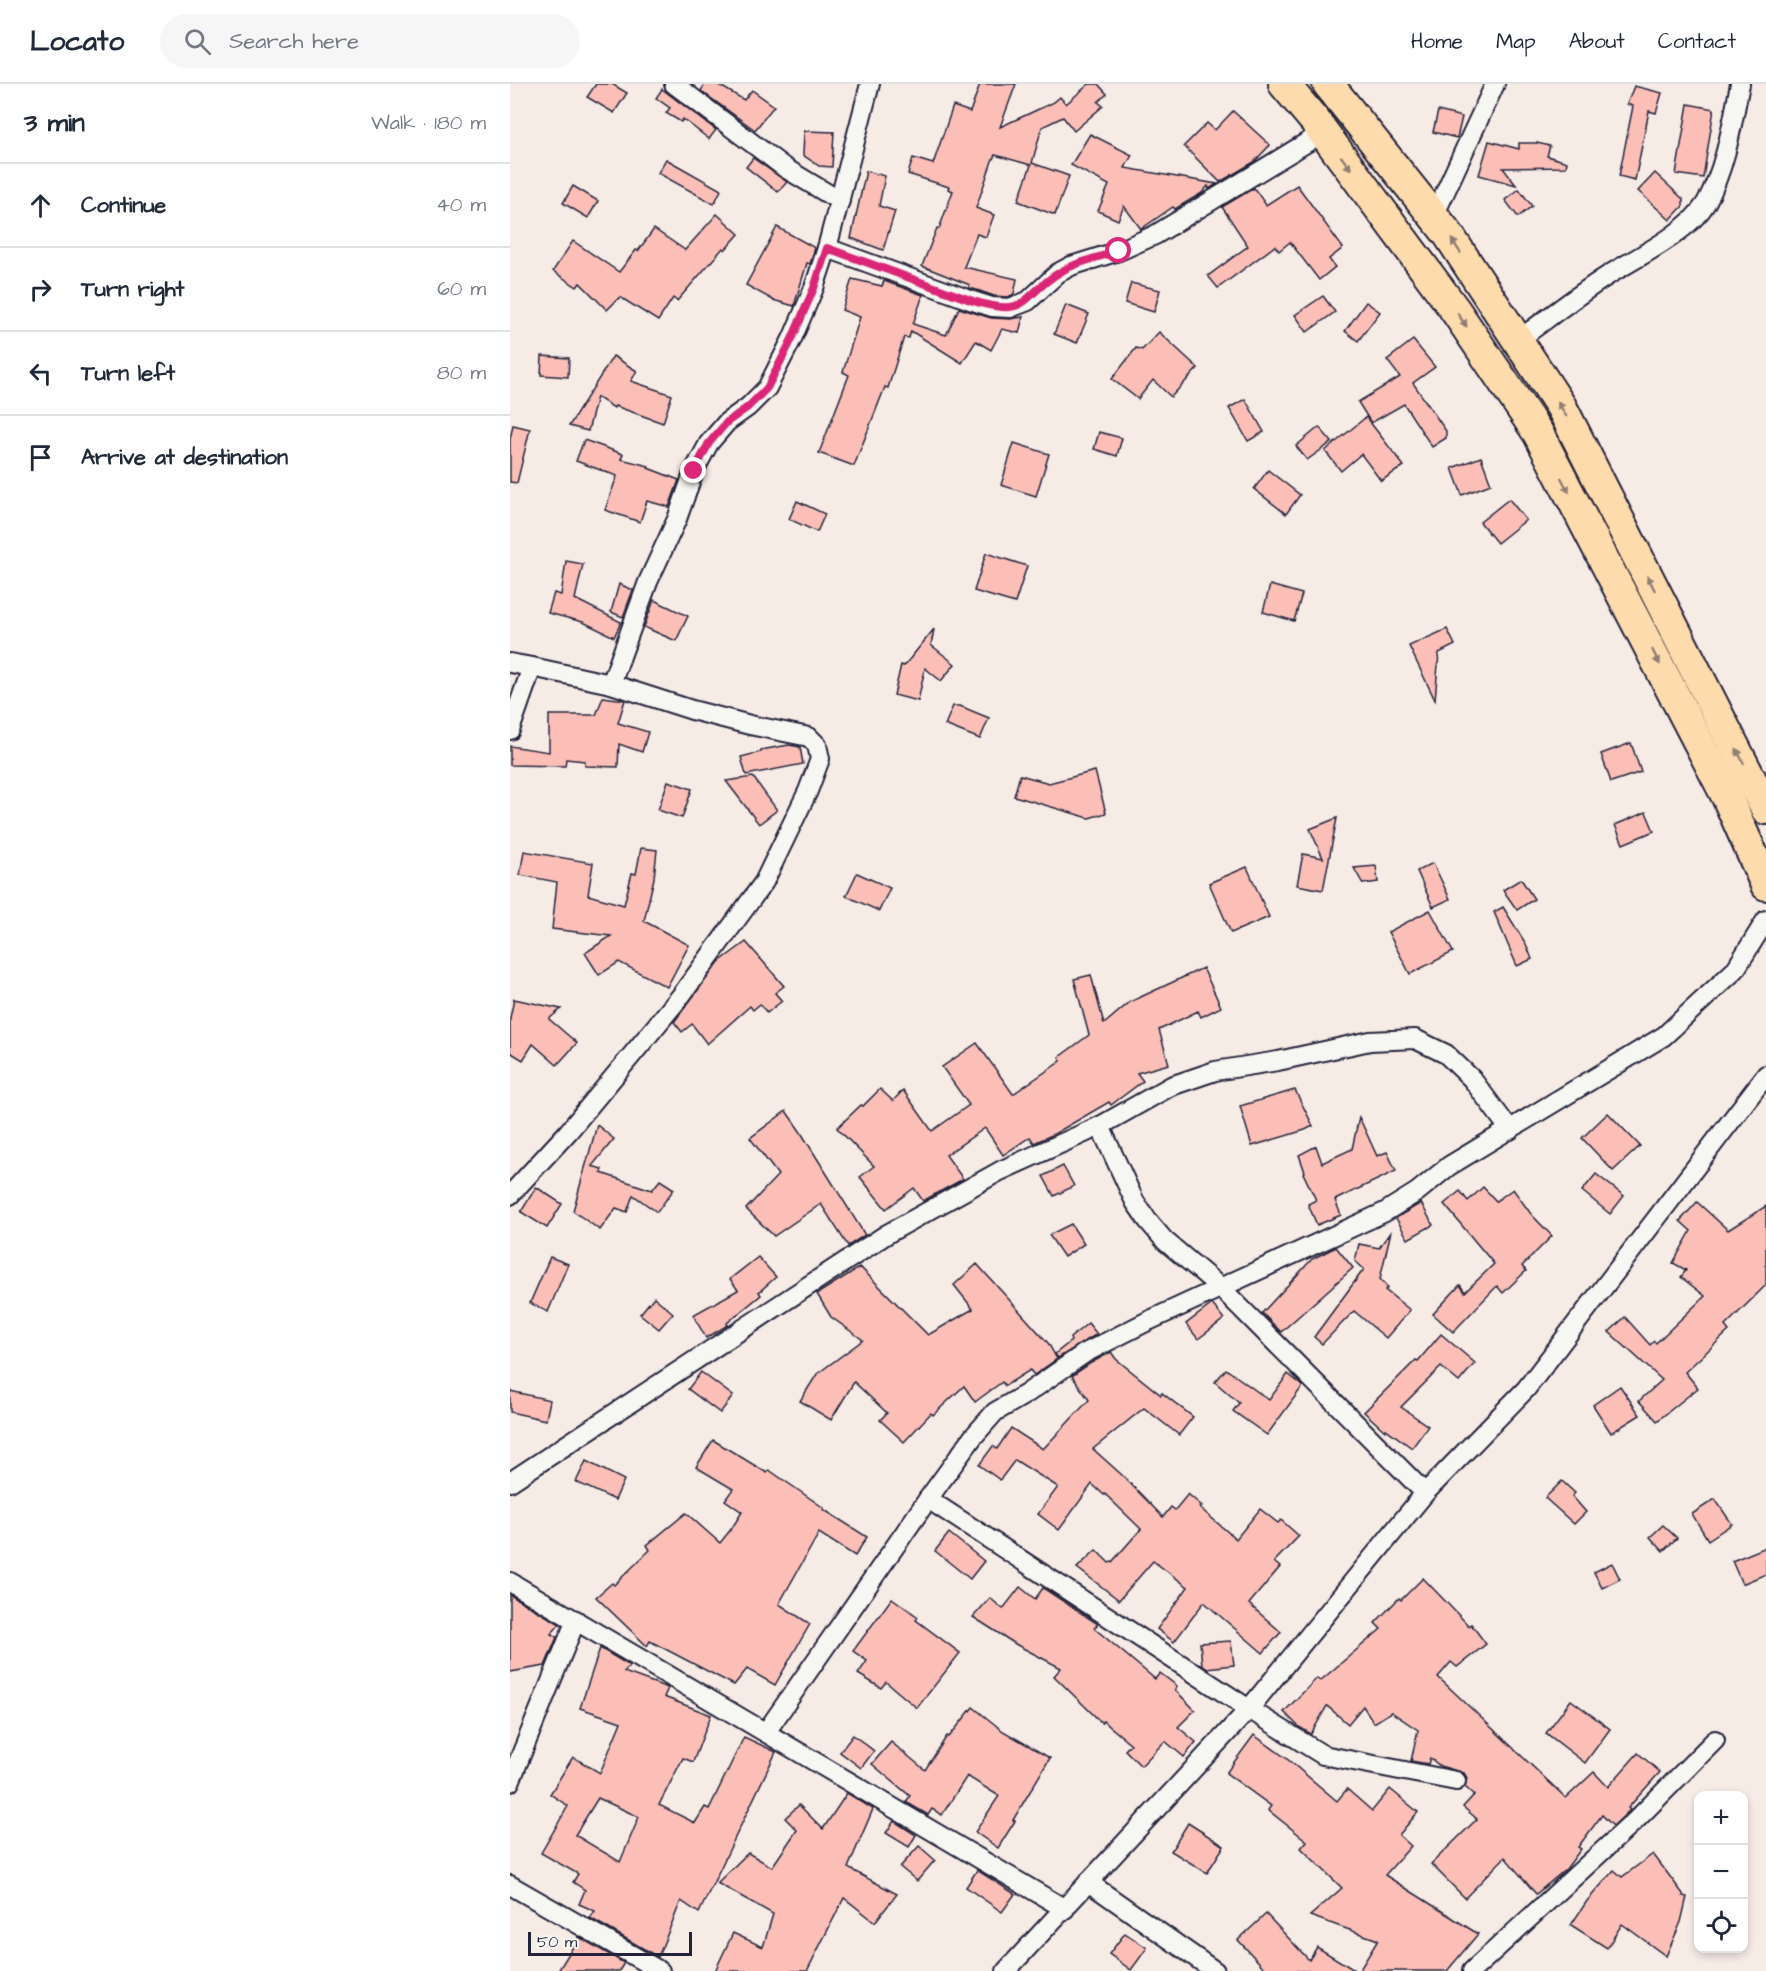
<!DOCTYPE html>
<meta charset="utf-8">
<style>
body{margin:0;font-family:"Architects Daughter",sans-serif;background:#f6f6f7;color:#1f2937}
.controls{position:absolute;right:18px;bottom:18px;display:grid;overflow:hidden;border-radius:12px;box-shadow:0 3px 9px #0003}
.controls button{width:54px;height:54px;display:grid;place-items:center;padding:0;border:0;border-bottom:2px solid #e0e1e3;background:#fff;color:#1f2937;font:30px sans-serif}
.scale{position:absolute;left:18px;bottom:15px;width:164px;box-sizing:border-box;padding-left:6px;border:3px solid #22223b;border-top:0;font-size:16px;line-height:21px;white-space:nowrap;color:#22223b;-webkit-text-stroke:4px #f6f6f2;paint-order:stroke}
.stop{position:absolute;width:18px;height:18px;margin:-14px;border:4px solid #db2777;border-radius:50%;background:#fff}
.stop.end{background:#db2777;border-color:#fff;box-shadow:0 2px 6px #0008}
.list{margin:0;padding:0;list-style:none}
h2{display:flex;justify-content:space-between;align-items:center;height:78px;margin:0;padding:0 24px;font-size:26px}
h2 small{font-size:20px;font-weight:400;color:#747a83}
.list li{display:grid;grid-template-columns:39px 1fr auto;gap:18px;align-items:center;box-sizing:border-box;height:84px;padding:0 24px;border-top:2px solid #e0e1e3}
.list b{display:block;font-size:22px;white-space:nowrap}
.list em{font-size:20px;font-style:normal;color:#747a83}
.icon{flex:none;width:33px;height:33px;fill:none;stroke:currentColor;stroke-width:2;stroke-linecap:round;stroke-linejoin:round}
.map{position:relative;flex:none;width:1256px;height:1887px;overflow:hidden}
header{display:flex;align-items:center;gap:36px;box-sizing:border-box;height:84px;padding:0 30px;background:#fff;border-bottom:2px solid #e0e1e3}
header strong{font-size:28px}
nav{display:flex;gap:33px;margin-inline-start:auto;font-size:21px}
.search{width:420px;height:54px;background:#f6f6f7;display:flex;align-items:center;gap:15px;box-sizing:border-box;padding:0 21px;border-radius:33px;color:#747a83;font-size:22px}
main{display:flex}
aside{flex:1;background:#fff}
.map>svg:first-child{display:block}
.building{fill:#fbbfb8;stroke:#22223b;stroke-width:1.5;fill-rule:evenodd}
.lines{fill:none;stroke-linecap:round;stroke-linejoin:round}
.street-casing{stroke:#22223b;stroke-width:22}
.primary-casing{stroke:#22223b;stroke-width:34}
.street{stroke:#f6f6f2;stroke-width:18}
.primary{stroke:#fedbac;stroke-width:30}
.oneway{fill:#907e74}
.route{stroke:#db2777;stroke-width:8}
</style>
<header>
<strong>Locato</strong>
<div class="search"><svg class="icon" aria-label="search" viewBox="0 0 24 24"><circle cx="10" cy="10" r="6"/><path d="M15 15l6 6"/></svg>Search here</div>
<nav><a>Home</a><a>Map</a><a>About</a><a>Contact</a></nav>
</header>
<main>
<aside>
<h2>3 min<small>Walk · 180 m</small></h2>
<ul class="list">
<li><svg class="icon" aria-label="ahead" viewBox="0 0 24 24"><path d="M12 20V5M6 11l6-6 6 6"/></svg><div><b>Continue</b></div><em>40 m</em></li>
<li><svg class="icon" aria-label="right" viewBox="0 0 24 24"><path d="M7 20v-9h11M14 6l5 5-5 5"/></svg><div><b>Turn right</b></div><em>60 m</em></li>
<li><svg class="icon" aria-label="left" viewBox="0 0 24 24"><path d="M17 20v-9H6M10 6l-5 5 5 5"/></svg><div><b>Turn left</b></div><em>80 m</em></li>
<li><svg class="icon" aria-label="arrive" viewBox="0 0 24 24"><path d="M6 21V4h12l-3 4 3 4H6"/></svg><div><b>Arrive at destination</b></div></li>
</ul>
</aside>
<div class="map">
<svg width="1256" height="1887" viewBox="0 0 1256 1887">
<rect width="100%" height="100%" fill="#f7ebe6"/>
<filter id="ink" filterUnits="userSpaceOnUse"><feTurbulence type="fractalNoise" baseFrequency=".0167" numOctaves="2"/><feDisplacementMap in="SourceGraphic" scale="12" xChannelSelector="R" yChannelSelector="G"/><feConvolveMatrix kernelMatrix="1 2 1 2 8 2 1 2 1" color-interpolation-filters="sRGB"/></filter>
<g filter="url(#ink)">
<!-- building -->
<g class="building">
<polygon points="86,0 102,0 117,9 104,29 77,13"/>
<polygon points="195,0 207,0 234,16 242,6 264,22 245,46 191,7"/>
<polygon points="470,0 506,0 490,43 544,18 550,13 556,20 579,0 588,0 597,10 588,18 593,22 564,47 553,33 532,43 522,79 559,92 545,131 508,117 521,81 485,71 482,77 466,124 484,131 476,153 467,150 454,183 507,195 504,210 498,213 484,212 467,206 459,204 460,201 412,182 427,144 429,145 443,107 438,105 439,103 398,90 403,74 423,80 443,22 460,28"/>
<polygon points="1124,2 1152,9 1146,29 1139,27 1125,96 1109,92 1123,22 1117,20"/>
<polygon points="152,5 206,46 199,55 173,35 171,38 156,29 160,24 146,14"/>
<polygon points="1178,20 1204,25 1193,94 1166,90"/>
<polygon points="723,27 760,61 744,78 710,98 674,62 697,39 705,46"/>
<polygon points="928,27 952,33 947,54 923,48"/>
<polygon points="294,47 324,48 322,83 309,82 293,71"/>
<polygon points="580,50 622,71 615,84 707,100 699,105 698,102 692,109 665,125 663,123 631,145 614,122 608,136 588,127 599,101 561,81"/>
<polygon points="979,57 1009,65 1009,59 1027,59 1040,62 1037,72 1057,78 1056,83 993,84 1006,101 969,91"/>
<polygon points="243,74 277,98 268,108 236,83"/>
<polygon points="156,75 211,106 204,120 148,89"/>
<polygon points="356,87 375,92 369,122 385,127 373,166 341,154"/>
<polygon points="1145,89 1173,115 1173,122 1160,136 1128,107"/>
<polygon points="787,101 833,164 819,175 825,183 809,196 780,158 769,167 765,162 708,204 698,192 738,162 712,123 744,104 756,121"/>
<polygon points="63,102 88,117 78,134 53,119"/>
<polygon points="1009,105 1022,122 1008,133 995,116"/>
<polygon points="207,130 229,150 215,166 213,164 167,217 163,214 148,237 110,213 97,226 70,199 67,203 43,187 63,157 109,188 126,166 128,167 144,145 175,166"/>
<polygon points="267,143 305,164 300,180 297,179 284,222 263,216 236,201"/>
<polygon points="342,195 372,202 374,197 413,211 403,240 436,251 449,224 481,234 500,235 513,233 509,249 492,245 481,266 466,257 452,279 401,247 399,254 394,253 378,304 375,303 344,382 309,369 339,291 333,288 350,233 332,226"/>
<polygon points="621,199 650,206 644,228 615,219"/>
<polygon points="813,212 825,228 797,248 785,231"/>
<polygon points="856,218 870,228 848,257 835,247"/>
<polygon points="556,221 579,230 567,259 544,250"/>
<polygon points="649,248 688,284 661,313 643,296 628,315 602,295 626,264 632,266"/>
<polygon points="903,256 925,283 903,299 936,347 936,354 922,363 894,320 861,339 848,318 890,293 877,276"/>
<polygon points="32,272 59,274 58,293 31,291"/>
<polygon points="103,272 127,287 121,297 162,311 153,339 105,322 104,324 87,313 78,347 59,342"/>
<polygon points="735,315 754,348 738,357 719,324"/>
<polygon points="856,333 894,382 871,397 851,370 831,387 815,367"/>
<polygon points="3,341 20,345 7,399 0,398 0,355"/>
<polygon points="809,343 822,358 797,376 786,362"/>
<polygon points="589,348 612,354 607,372 584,365"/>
<polygon points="74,356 113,370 111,375 139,382 138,384 169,396 159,423 137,417 130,438 95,426 107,392 66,377"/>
<polygon points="504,359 539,370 526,412 491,401"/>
<polygon points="971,373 981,400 952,411 942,384"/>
<polygon points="758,386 790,411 776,430 744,405"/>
<polygon points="999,415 1016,436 987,459 970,438"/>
<polygon points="287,417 315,430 307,448 279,435"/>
<polygon points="476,469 517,482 505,519 464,507"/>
<polygon points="56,477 73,480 65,515 111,538 104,553 73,538 38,529 44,509 51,511"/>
<polygon points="109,500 123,506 113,533 101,528"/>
<polygon points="760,501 792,510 784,537 753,528"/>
<polygon points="144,516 178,532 166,557 134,543"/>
<polygon points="424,545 421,561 445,580 431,597 415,584 408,617 384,611 391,581 394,582"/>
<polygon points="937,545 945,561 929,569 925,616 899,562"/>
<polygon points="93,613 115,616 108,639 138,648 132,668 109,660 108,683 75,682 75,677 56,675 55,682 0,681 0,662 39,668 39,631 86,631"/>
<polygon points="443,622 450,622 479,634 470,655 435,641"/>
<polygon points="1121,659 1131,688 1101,698 1091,670"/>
<polygon points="279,661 290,663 293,680 236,691 231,673 251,668 251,666"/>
<polygon points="585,687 596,729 579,734 504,712 510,691 539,699"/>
<polygon points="243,693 267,726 249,740 216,697"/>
<polygon points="158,697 182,705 172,734 148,726"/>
<polygon points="1136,728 1144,747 1113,760 1105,741"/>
<polygon points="827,734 813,806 787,801 793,770 813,774 800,745"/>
<polygon points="131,764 147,766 144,794 134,837 179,861 157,903 109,878 89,891 75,869 101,852 42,845 47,798 10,791 14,767 83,779 78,811 114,821 122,789 126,790"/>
<polygon points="923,779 940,815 923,823 907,787"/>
<polygon points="866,782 868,798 853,800 844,784"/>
<polygon points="737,783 759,833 721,849 699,799"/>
<polygon points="347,789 380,804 369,827 336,812"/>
<polygon points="1011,795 1024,815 1007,826 993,806"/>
<polygon points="993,823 1016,860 1022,875 1007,882 984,828"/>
<polygon points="920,826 943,868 900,890 878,848"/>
<polygon points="236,858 274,902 265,909 272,917 257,929 250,920 243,926 240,922 197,960 182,940 172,948 164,938 209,878"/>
<polygon points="693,884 711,923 691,933 688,927 649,946 659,980 627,989 633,997 601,1021 599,1018 544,1050 524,1059 520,1053 493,1071 475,1044 436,1071 453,1095 413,1117 404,1104 376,1125 350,1093 364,1082 327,1044 351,1021 353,1022 370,1005 383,1017 393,1006 422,1047 459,1021 432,983 467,959 503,1010 551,977 549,973 579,951 564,895 581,891 594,940 620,918"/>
<polygon points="4,915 51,925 39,935 67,959 47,981 23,960 13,976 0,968 0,934"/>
<polygon points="785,1006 803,1042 795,1046 742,1062 730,1022"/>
<polygon points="276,1027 290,1047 355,1151 338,1162 311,1120 264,1152 236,1125 268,1091 240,1054"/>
<polygon points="1098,1029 1130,1062 1103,1087 1072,1054"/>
<polygon points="849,1033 867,1072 877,1068 886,1087 825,1116 831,1131 807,1141 798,1120 806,1116 793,1089 795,1088 789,1071 806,1062 812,1079 842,1065"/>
<polygon points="87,1041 104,1055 82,1082 92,1085 91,1089 142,1106 150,1096 164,1105 147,1128 123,1111 117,1128 106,1124 90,1146 63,1127"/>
<polygon points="553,1082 564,1102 544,1112 533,1092"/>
<polygon points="1086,1090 1114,1112 1100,1130 1072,1107"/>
<polygon points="26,1103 52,1120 37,1144 11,1128"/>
<polygon points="973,1103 986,1117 1003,1105 1021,1130 1042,1152 1012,1182 1016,1187 993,1209 987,1202 943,1248 923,1230 950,1201 955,1208 984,1180 934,1120 950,1107 958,1117"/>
<polygon points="1187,1118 1218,1146 1256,1122 1256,1201 1215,1242 1219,1247 1175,1288 1188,1304 1147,1337 1129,1317 1152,1296 1099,1248 1115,1233 1140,1261 1144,1257 1146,1259 1195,1212 1171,1193 1176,1186 1163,1179 1181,1147 1170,1137"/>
<polygon points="911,1119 923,1141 898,1155 886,1134"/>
<polygon points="561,1140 574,1160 554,1173 539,1151"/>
<polygon points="881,1147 870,1195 878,1204 875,1206 900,1226 876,1254 844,1227 812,1260 804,1253 854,1185 845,1177 849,1160 869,1164"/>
<polygon points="826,1163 843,1184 771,1248 752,1229 802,1175"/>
<polygon points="40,1173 58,1180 38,1228 20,1219"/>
<polygon points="248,1173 266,1193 249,1208 251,1211 217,1239 218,1241 196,1254 183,1231 228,1206 220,1195"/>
<polygon points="467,1180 538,1259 547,1275 524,1291 520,1286 495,1302 492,1298 465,1318 454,1302 423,1331 421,1329 394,1358 370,1336 377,1329 344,1298 321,1336 290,1317 307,1290 353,1256 321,1233 307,1210 350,1183 418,1251 463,1225 444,1201"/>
<polygon points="144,1213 163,1229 149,1245 130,1230"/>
<polygon points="702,1220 714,1235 688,1255 676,1240"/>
<polygon points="578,1239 587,1250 548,1274 545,1270 561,1257 560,1254"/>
<polygon points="931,1250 965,1279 949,1298 931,1283 891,1323 918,1342 902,1364 876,1345 875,1347 854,1328 906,1276 908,1277"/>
<polygon points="601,1268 606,1275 651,1311 652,1309 683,1333 669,1351 634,1324 583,1365 612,1391 653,1433 661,1423 665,1426 678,1410 692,1422 690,1424 726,1455 750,1425 768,1439 771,1436 789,1452 764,1478 770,1483 739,1520 771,1548 753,1569 694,1518 664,1558 647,1545 678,1503 643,1477 609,1516 567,1484 586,1466 599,1479 602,1478 631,1445 595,1410 594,1411 582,1400 549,1446 528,1430 548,1403 505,1376 490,1396 469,1381 483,1362 487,1365 501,1344 533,1365 579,1316 562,1292 581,1279"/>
<polygon points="716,1285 759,1316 778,1290 793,1302 757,1351 723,1327 729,1319 705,1298"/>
<polygon points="191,1288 223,1312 210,1329 178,1305"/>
<polygon points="1110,1302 1130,1331 1101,1349 1083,1321"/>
<polygon points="0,1307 40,1316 36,1336 0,1328"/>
<polygon points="203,1356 257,1389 259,1386 314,1424 313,1425 357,1453 345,1472 309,1449 269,1520 300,1540 265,1601 237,1585 224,1601 140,1557 137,1562 86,1513 102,1499 104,1501 140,1466 137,1461 176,1429 210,1459 222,1444 232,1428 215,1416 223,1405 186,1383"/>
<polygon points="76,1377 114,1396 105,1416 66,1398"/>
<polygon points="1052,1397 1065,1409 1062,1412 1076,1428 1064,1440 1035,1414"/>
<polygon points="1205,1415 1222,1440 1198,1456 1182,1430"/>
<polygon points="1153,1441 1167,1454 1153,1467 1140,1453"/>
<polygon points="439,1449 474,1477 460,1495 425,1467"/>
<polygon points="1256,1463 1256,1490 1232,1500 1222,1477"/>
<polygon points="1102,1479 1110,1495 1092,1504 1084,1488"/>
<polygon points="913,1494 959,1542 961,1540 976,1560 947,1583 941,1578 928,1593 1056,1714 1084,1688 1098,1703 1128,1669 1150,1688 1118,1724 1120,1726 1103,1742 1092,1731 1068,1763 1071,1765 1056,1785 1026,1810 995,1773 955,1814 921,1780 967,1735 953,1723 964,1711 955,1703 957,1694 954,1689 930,1682 920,1674 918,1680 901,1677 908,1646 881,1628 864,1639 853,1622 838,1640 817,1622 801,1650 789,1643 774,1628 807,1594 810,1597 871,1545 865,1539 889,1514 891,1516"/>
<polygon points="510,1503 525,1515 533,1504 588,1540 584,1544 645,1595 650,1589 667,1602 665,1606 685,1626 668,1643 686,1658 674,1673 655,1657 631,1682 615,1666 621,1660 593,1637 592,1639 544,1592 551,1584 507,1561 463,1533 480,1514 493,1525"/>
<polygon points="0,1511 50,1540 41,1550 47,1553 35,1582 0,1588"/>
<polygon points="382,1514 408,1533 406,1536 450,1569 407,1624 376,1598 371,1604 348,1590 357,1577 343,1567"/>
<polygon points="721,1557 724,1581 696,1584 692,1581 690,1559"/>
<path d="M90,1564L120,1582L114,1588L158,1604L154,1613L201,1631L183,1678L173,1674L149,1721L185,1739L195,1723L199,1725L234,1653L266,1668L189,1829L171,1817L148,1873L80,1834L85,1827L69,1820L75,1806L63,1798L68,1790L31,1769L58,1722L40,1710L63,1673L90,1689L111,1638L70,1624ZM88,1714L129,1733L110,1778L65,1751Z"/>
<polygon points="1061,1616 1100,1645 1075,1679 1036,1649"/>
<polygon points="463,1623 493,1647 540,1674 503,1736 505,1737 488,1764 465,1748 489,1712 457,1692 432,1731 422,1725 418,1731 396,1718 400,1712 362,1680 381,1658 415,1686 437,1652 439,1653"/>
<polygon points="343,1651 364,1667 351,1684 330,1668"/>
<polygon points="744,1651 776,1674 827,1717 837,1705 862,1727 880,1705 908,1728 889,1751 901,1762 875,1791 968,1850 937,1887 849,1887 868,1856 800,1832 832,1804 791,1764 797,1757 758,1726 761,1722 716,1689"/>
<polygon points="337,1709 363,1725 338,1784 387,1810 365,1838 334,1814 297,1887 205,1887 223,1849 253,1863 263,1830 207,1799 238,1769 262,1783 287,1746 275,1734 289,1721 313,1745"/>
<polygon points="384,1737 406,1751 399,1763 376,1749"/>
<polygon points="678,1739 714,1762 697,1789 661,1767"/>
<polygon points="409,1762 425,1776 407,1797 390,1783"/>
<polygon points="1143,1770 1173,1810 1173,1812 1177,1813 1171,1838 1156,1872 1112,1840 1097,1864 1061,1841 1077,1817 1104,1786 1112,1793"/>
<polygon points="467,1786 505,1810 492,1828 456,1803"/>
<polygon points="756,1830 799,1876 807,1863 846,1887 757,1887 728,1856"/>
<polygon points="615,1849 637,1864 621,1886 599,1870"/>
<polygon points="69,1853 114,1879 109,1887 48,1887"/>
</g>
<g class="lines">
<defs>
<g id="street">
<polyline points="164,0 275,84 330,117"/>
<polyline points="924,132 985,0"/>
<polyline points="317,164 463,217 482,223 500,224 518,217 548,189 561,182 609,167 645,151 814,48"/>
<path d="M1008,256C1037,235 1066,212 1097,192C1127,173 1178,149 1196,119C1216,83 1222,40 1230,0"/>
<polyline points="0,579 22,583"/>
<polyline points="101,600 138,498 167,435 184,387 199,359 217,338 238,323 257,304 282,255 304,204 317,164 360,0"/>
<polyline points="0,646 22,583 101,600 182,626 240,641 299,653 307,661 310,675 298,707 254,798 170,913 58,1048 0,1111"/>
<polyline points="590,1042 625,1118 638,1137 655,1157 711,1204 915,1409"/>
<polyline points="0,1398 377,1150 490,1087 590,1042 661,1002 705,987 768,977 860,957 905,955 936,970 962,995 1000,1046"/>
<polyline points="418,1415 739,1625 813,1671 946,1697"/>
<polyline points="0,1498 555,1825"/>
<polyline points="256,1648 418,1415 463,1353 485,1328 516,1310 575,1269 636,1238 875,1128 907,1108 939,1082 1154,952 1225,886 1256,836"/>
<polyline points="0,1698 66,1536"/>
<polyline points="578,1798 705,1887"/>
<polyline points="0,1801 150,1887"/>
<polyline points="496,1887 739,1625 915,1409 1016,1305 1256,991"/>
<polyline points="962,1887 1126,1736 1205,1656"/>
</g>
<g id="primary">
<polyline points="774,0 805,37 945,226 1028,349 1217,713 1256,801"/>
<polyline points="818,0 938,150 1052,324 1256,725"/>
</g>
</defs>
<!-- street casing -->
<use href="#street" class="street-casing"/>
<!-- primary casing -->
<use href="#primary" class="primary-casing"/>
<!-- street -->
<use href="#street" class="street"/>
<!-- primary -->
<use href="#primary" class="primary"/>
</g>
<!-- one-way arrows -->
<defs><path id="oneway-solid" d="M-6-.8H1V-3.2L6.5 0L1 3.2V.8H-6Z" transform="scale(1.5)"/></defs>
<g class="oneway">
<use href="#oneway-solid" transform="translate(836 79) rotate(53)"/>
<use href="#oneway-solid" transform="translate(946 162) rotate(-123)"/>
<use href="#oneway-solid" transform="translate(952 236) rotate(56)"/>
<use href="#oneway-solid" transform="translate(1052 325) rotate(-120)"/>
<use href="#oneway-solid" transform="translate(1055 401) rotate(62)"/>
<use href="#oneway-solid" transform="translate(1141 499) rotate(-117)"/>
<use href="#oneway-solid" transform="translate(1146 573) rotate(63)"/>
<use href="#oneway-solid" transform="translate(1230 672) rotate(-117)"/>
</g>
</g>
<g class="lines" filter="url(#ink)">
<!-- route -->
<path class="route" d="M184,387L199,359L217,338L238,323L257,304L282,255L304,204L317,164L463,217C522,235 510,211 552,187C569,177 590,173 609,167"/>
</g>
</svg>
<div class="controls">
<button>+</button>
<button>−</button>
<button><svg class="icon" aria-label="locate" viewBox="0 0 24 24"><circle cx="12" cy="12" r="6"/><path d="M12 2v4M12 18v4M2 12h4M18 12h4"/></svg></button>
</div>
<div class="scale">50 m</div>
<div class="stop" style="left:609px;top:167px"></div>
<div class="stop end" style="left:184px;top:387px"></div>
</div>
</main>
